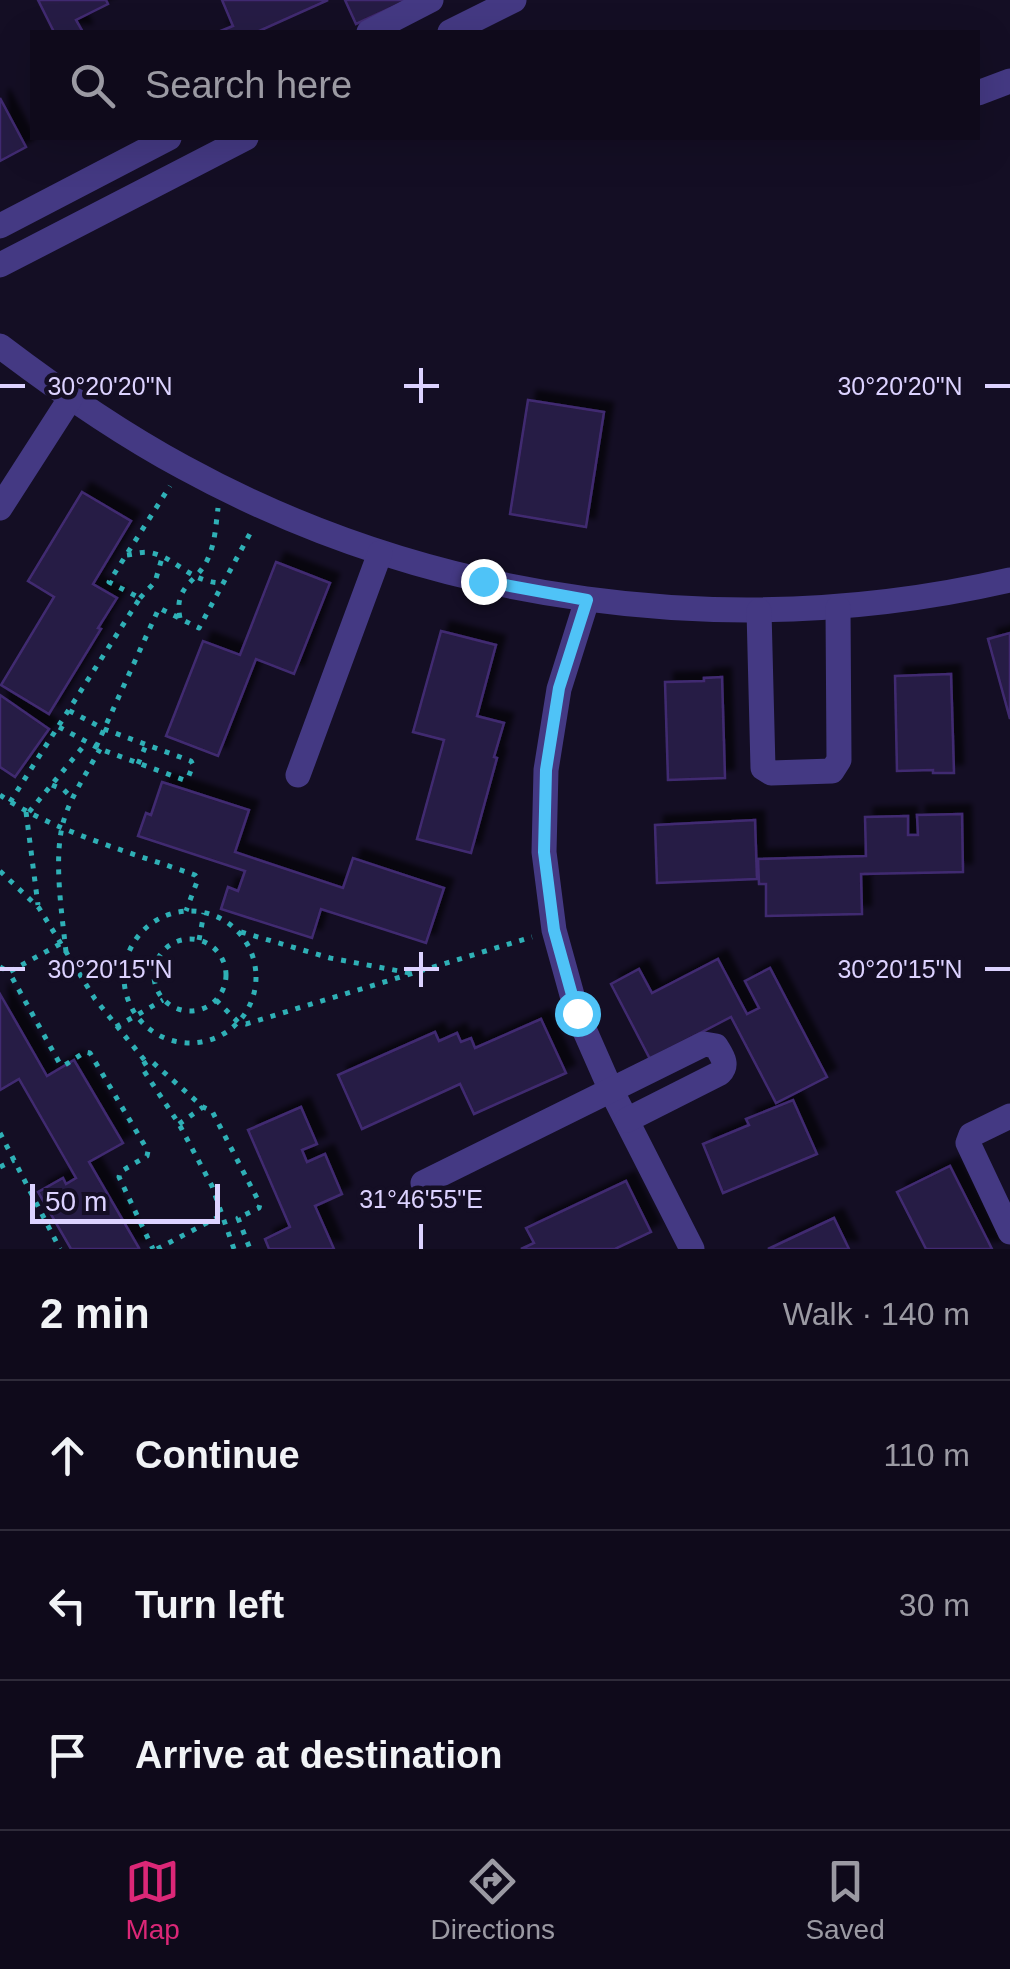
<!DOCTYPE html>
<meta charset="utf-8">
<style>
body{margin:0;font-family:Helvetica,sans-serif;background:#181324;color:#f1f3f6}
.scale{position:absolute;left:30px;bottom:25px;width:190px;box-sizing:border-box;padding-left:10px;border:5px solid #dcd2ff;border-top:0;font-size:28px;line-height:35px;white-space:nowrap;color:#dcd2ff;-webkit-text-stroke:8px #140e24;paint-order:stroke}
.stop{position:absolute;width:30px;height:30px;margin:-22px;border:8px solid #4fc3f7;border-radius:50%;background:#fff}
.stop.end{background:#4fc3f7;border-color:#fff;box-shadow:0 2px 10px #0008}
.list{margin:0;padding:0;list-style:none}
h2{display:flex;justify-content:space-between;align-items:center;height:130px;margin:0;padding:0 40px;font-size:42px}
h2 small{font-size:32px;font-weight:400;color:#9b9aa3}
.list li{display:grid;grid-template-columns:65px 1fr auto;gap:30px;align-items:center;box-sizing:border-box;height:150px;padding:0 40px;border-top:2px solid #2f2b3a}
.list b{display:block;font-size:38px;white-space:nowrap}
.list em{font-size:32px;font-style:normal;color:#9b9aa3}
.icon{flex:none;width:55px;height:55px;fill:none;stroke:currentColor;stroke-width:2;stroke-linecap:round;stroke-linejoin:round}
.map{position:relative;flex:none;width:1010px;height:1249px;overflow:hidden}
.search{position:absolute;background:#0f0a1b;box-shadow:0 10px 40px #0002;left:30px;right:30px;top:30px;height:110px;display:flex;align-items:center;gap:25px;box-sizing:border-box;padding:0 35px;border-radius:0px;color:#9b9aa3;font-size:38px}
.sheet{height:580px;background:#0f0a1b}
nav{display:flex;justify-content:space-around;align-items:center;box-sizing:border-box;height:140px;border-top:2px solid #2f2b3a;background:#0f0a1b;font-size:28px;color:#9b9aa3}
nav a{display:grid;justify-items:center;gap:5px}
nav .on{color:#db2777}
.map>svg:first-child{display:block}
.building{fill:#281a45;stroke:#412c71;stroke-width:2.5;filter:url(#shadow)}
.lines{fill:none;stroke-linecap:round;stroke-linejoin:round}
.path{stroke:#2fb0b6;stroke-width:5;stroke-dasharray:5 8;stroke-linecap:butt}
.minor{stroke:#443983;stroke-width:25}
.route{stroke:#4fc3f7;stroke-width:12}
.ticks{fill:none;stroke:#dcd2ff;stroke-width:4}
.ticks-label{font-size:25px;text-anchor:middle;fill:#dcd2ff;stroke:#140e24;stroke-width:9;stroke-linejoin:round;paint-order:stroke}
</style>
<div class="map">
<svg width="1010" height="1249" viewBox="0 0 1010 1249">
<defs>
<filter id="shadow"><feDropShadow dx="9" dy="-9" stdDeviation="2.5" flood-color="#0009"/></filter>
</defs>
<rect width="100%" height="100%" fill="#140e24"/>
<!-- building -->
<g class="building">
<polygon points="38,0 106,0 108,4 76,20 83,32 54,32"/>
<polygon points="222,0 328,0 257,32 218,32 233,26"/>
<polygon points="345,0 408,0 356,24"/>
<polygon points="0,98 26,147 0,161"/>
<polygon points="528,400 604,412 586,527 510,514"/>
<polygon points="82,492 131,521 93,584 117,598 98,628 101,629 49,714 1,685 54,597 28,581"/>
<polygon points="276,562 330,583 294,674 256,659 218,756 166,736 203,641 240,655"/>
<polygon points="441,631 496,645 477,716 504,723 494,757 497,758 471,853 417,839 444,740 413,732"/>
<polygon points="1010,633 1010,719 988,639"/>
<polygon points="951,674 954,773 933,773 933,770 897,771 895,676"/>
<polygon points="722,677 725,778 668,780 665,682 704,681 704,678"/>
<polygon points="0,695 49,729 15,777 0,767"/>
<polygon points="162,782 249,810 235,852 343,888 353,858 444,888 426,943 321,909 312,938 221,909 228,887 238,891 245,871 138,836 146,813 151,815"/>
<polygon points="962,814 963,872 861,874 862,914 766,916 766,884 759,884 758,859 866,856 865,817 908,816 908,835 918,835 917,815"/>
<polygon points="755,820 757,879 657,883 655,825"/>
<polygon points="718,959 747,1014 759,1008 745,981 770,968 827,1077 776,1103 731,1017 650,1059 611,984 639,969 652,993"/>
<polygon points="0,994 47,1076 74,1060 123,1143 89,1162 139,1248 137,1249 71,1249 38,1192 63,1178 66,1184 76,1178 19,1079 0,1090"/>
<polygon points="541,1019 566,1073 474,1114 460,1084 362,1129 338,1075 435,1032 439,1041 457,1033 461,1042 471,1038 475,1048"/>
<polygon points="793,1100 817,1154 723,1193 703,1144 749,1125 746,1119"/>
<polygon points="301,1107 317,1144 302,1150 307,1162 325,1154 342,1194 315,1206 334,1249 269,1249 265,1239 290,1227 248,1130"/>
<polygon points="950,1166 992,1249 926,1249 897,1192"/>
<polygon points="626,1181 651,1232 615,1249 521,1249 534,1243 526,1228"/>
<polygon points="834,1218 849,1249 768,1249"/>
</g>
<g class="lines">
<!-- path -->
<g class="path">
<path d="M127,555C135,554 144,551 152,553C178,559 188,581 221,583"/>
<polyline points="140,598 155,582 162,558"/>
<path d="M180,618C173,584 199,583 209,556C215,542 216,524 218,508"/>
<polyline points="59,727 100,749 184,780 188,778 193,765 191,761 104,729 68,710"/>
<polyline points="96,747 159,608 199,628 253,528"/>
<polyline points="138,764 146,745"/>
<polyline points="52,785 64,790 73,799"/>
<path d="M0,795C54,832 133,853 195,875L198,879L186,911"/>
<polyline points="10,802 140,598 109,582 170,486"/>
<polyline points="26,812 38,905"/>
<polyline points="29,812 87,742"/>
<polyline points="0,871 39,908 95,999 146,1062"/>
<circle cx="190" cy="977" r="66"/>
<polyline points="241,932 330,958 410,973"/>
<circle cx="190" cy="975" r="36"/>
<polyline points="199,940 204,913"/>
<polyline points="60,944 9,972 60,1064 65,1065 85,1052 90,1053 148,1151 147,1156 120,1172 119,1177 153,1249"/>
<path d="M66,952C62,914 54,864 62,827C68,800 87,773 100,749"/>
<polyline points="0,967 9,972"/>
<polyline points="216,1000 238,1022 246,1024 532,937"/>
<polyline points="116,1027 163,1000"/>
<polyline points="179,1124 203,1107"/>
<polyline points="0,1133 60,1249"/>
<polyline points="0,1167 14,1160"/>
<polyline points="157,1249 222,1215"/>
<polyline points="234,1249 212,1186 179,1124 142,1068 142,1065 150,1060 203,1107 212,1111 260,1204 259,1208 238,1218 250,1249"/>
</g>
<!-- minor -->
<g class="minor">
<polyline points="369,32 431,0"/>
<polyline points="450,32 514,0"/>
<polyline points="978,93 1010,81"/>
<polyline points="0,226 169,138"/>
<polyline points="0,265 246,138"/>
<path d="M0,346C58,390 118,432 183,467C433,604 732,644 1010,580"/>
<polyline points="0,508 70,399"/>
<polyline points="587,600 559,689 546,770 544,852 554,930 577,1013 610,1088 692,1249"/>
<polyline points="759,611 763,768 771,773 832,771 839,760 838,608"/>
<polyline points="298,775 380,553"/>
<polyline points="1010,1116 971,1135 968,1143 1010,1232"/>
<path d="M423,1183L704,1044L716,1046C721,1055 729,1064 720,1073L627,1120"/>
</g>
</g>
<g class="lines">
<!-- route -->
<polyline class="route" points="483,581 587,600 559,688 546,770 544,852 554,930 577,1013"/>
</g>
<!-- ticks -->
<path class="ticks" d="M421,368V403M0,386H25M404,386H439M985,386H1010M421,952V987M0,969H25M404,969H439M985,969H1010M421,1224V1249"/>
<g class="ticks-label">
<text x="110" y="395">30°20'20"N</text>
<text x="900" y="395">30°20'20"N</text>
<text x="110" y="978">30°20'15"N</text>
<text x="900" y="978">30°20'15"N</text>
<text x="421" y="1208">31°46'55"E</text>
</g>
</svg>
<div class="scale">50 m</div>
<div class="stop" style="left:577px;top:1013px"></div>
<div class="stop end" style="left:483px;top:581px"></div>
<div class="search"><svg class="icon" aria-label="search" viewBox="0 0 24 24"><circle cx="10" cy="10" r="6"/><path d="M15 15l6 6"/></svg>Search here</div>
</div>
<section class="sheet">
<h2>2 min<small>Walk · 140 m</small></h2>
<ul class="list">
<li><svg class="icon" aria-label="ahead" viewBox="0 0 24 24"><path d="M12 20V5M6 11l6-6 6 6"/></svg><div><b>Continue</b></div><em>110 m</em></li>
<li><svg class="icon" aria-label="left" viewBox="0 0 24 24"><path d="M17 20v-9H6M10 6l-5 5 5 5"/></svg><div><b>Turn left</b></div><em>30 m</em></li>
<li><svg class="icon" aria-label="arrive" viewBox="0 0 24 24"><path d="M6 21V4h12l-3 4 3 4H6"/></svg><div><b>Arrive at destination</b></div></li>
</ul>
</section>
<nav>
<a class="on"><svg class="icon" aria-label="map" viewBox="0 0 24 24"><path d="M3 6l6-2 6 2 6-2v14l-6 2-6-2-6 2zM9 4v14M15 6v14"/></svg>Map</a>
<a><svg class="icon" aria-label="directions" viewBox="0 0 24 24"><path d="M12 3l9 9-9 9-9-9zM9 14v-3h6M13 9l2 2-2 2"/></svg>Directions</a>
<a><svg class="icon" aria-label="saved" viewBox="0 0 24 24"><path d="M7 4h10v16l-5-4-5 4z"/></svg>Saved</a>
</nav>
